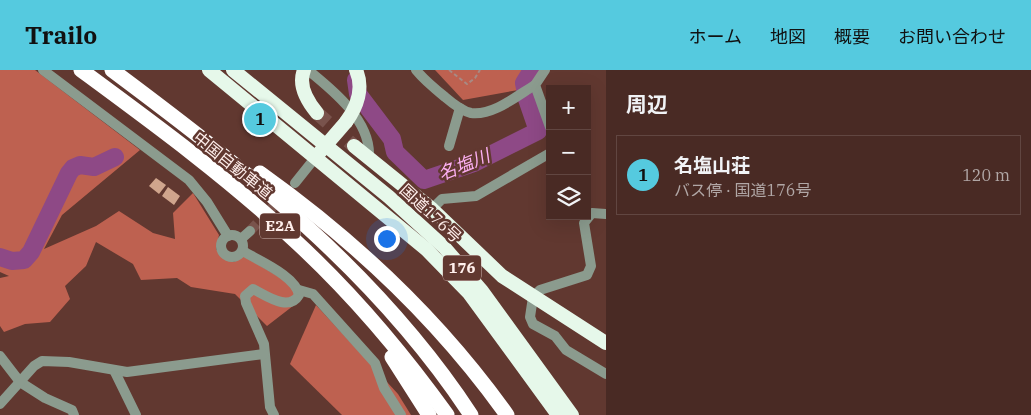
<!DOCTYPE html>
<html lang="ja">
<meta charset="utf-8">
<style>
body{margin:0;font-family:"IBM Plex Serif","Noto Sans JP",serif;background:#50322c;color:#f1f3f6}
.controls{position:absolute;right:15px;top:15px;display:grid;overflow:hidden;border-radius:0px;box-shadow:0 5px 20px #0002}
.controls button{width:45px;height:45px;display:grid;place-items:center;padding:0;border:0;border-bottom:1px solid #614641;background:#492a24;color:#f1f3f6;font:25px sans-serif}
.you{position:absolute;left:386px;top:168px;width:18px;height:18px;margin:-12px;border:4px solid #fff;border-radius:50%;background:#1a73e8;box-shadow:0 0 0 8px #1a73e833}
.badge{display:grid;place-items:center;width:32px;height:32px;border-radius:50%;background:#55cadf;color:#111;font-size:16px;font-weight:700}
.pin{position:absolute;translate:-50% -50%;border:2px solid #fff;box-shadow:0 1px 5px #0006}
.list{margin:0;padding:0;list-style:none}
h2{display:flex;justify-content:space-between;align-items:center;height:65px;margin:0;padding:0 20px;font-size:21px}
h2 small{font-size:16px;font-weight:400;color:#b1a7a6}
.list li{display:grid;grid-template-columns:32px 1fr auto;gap:15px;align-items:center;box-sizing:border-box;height:80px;margin:0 10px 10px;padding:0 10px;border:1px solid #614641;border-radius:0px}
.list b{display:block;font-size:19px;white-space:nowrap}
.list p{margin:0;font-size:16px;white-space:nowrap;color:#b1a7a6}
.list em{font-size:16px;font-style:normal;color:#b1a7a6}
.icon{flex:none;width:28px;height:28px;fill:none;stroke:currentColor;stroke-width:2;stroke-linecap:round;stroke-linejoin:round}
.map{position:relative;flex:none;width:606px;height:345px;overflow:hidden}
header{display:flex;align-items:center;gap:30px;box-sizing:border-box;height:70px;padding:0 25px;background:#55cadf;color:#111}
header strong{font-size:24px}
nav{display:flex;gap:28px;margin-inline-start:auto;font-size:18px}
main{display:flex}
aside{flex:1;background:#492a24}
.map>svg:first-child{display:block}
.forest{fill:#be6150}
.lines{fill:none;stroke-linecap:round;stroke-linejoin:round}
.river{stroke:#8e4986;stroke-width:18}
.building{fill:#d0a58d}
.minor-tunnel{stroke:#79534c;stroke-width:10;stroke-dasharray:10 5;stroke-linecap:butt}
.trunk-tunnel{stroke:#79534c;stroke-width:14;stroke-dasharray:14 7;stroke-linecap:butt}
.path{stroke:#a88a84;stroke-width:2;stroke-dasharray:4 2.5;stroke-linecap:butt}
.minor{stroke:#8b9b8e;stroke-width:10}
.trunk{stroke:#e6f8ea;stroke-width:14}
.motorway{stroke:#fff;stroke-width:15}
.trunk-bridge{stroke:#e6f8ea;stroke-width:14}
.labels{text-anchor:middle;stroke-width:5;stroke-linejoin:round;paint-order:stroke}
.shield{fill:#613830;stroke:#d0b8b4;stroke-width:1}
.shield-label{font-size:15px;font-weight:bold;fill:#ffefec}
.street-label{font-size:16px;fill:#ffefec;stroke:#613830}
.water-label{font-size:18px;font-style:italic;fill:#fbaff1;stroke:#613830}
</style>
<header>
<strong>Trailo</strong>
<nav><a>ホーム</a><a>地図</a><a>概要</a><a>お問い合わせ</a></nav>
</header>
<main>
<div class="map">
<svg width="606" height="345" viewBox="0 0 606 345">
<rect width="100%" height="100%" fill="#613830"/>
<!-- forest -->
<g class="forest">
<polygon points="0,0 35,0 140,80 62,145 44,179 96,156 119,141 153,163 175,169 173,143 193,123 219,165 216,179 224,189 234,192 244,186 294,216 302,229 267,256 235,224 191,217 177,208 141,210 133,194 96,172 86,196 65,216 70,229 50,252 25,254 4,262 0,256 0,208 9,206 0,202"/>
<polygon points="435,0 530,0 518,20 463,30"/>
<polygon points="316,235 398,324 411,345 342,345 290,294"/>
</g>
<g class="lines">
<!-- river -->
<g class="river">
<polyline points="356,10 358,24 392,69 395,82 424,110 474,93 538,61 527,29 524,13 532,0"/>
<polyline points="0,187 12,191 24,190 31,182 69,103 73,98 80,95 94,97 115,87"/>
</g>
</g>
<!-- building -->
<g class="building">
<polygon points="156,108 166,115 159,124 149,116"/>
<polygon points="168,117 180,126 174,135 162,126"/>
</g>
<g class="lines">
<!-- minor-tunnel -->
<polyline class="minor-tunnel" points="250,161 282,127"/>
<!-- trunk-tunnel -->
<polyline class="trunk-tunnel" points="317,43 354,76"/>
<!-- path -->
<polyline class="path" points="449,0 467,14 475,8 480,0"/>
<!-- minor -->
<g class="minor">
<polyline points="43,0 189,110 207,132 228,166"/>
<path d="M308,0C334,21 371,51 369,87"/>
<path d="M416,0C424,10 435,19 445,27C452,33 462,41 471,43C493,46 518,25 535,15"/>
<polyline points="545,0 535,15 550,57"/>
<polyline points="449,76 460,38"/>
<polyline points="295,113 315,88"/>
<polyline points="432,139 442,129 476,126 550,83"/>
<polyline points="606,144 592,143 584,153 591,196 587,205 540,220 533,227 530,247 533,254 555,266 566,280 606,304"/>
<circle cx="232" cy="176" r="11"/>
<polyline points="241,169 250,161"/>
<path d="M243,181C259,191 296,206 299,225C289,242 267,226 253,219L245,226L246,233L264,274L270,337L274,345"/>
<polyline points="299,220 313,224 375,293 384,318 401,345"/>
<polyline points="0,286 20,312 45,328 72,340 74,345"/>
<polyline points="114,300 136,345"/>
<polyline points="0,334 34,296 42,291 69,292 127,302 264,284"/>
</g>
<!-- trunk -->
<g class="trunk">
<polyline points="209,0 426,179 469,223 558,345"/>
<polyline points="233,0 389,127 444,177 482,221 572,345"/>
<path d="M304,0C298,15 307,31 317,43"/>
<polyline points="354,76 432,139 502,206 606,273"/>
<polyline points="320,82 346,52"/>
</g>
<!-- motorway -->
<g class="motorway">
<path d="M81,0C153,53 227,107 292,168C350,221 401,281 447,345"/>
<path d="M112,0C246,100 378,203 471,345"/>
<path d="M260,103C354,170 440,251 507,345"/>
<polyline points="392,287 429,345"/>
</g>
<!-- trunk-bridge -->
<path class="trunk-bridge" d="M346,52C357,37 364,18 356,0"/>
</g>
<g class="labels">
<!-- shield labels -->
<g class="shield">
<rect x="260" y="143.5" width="40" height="25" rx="4"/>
<rect x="443" y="185.5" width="38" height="25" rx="4"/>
</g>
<g class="shield-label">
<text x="280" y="161">E2A</text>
<text x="462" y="203">176</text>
</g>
<!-- street labels -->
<g class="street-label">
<text transform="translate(233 95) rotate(39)" y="6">中国自動車道</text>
<text transform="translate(431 143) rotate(43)" y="6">国道176号</text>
</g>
<!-- water labels -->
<g class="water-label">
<text transform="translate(464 95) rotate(-22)" y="6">名塩川</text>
</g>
</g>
</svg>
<div class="controls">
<button>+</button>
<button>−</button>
<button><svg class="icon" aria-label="layers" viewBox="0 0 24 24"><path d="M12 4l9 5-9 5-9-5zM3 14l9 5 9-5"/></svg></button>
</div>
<div class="you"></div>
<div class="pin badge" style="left:260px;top:49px">1</div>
</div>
<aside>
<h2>周辺<small></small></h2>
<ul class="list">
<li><span class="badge">1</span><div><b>名塩山荘</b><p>バス停 · 国道176号</p></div><em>120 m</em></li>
</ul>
</aside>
</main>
